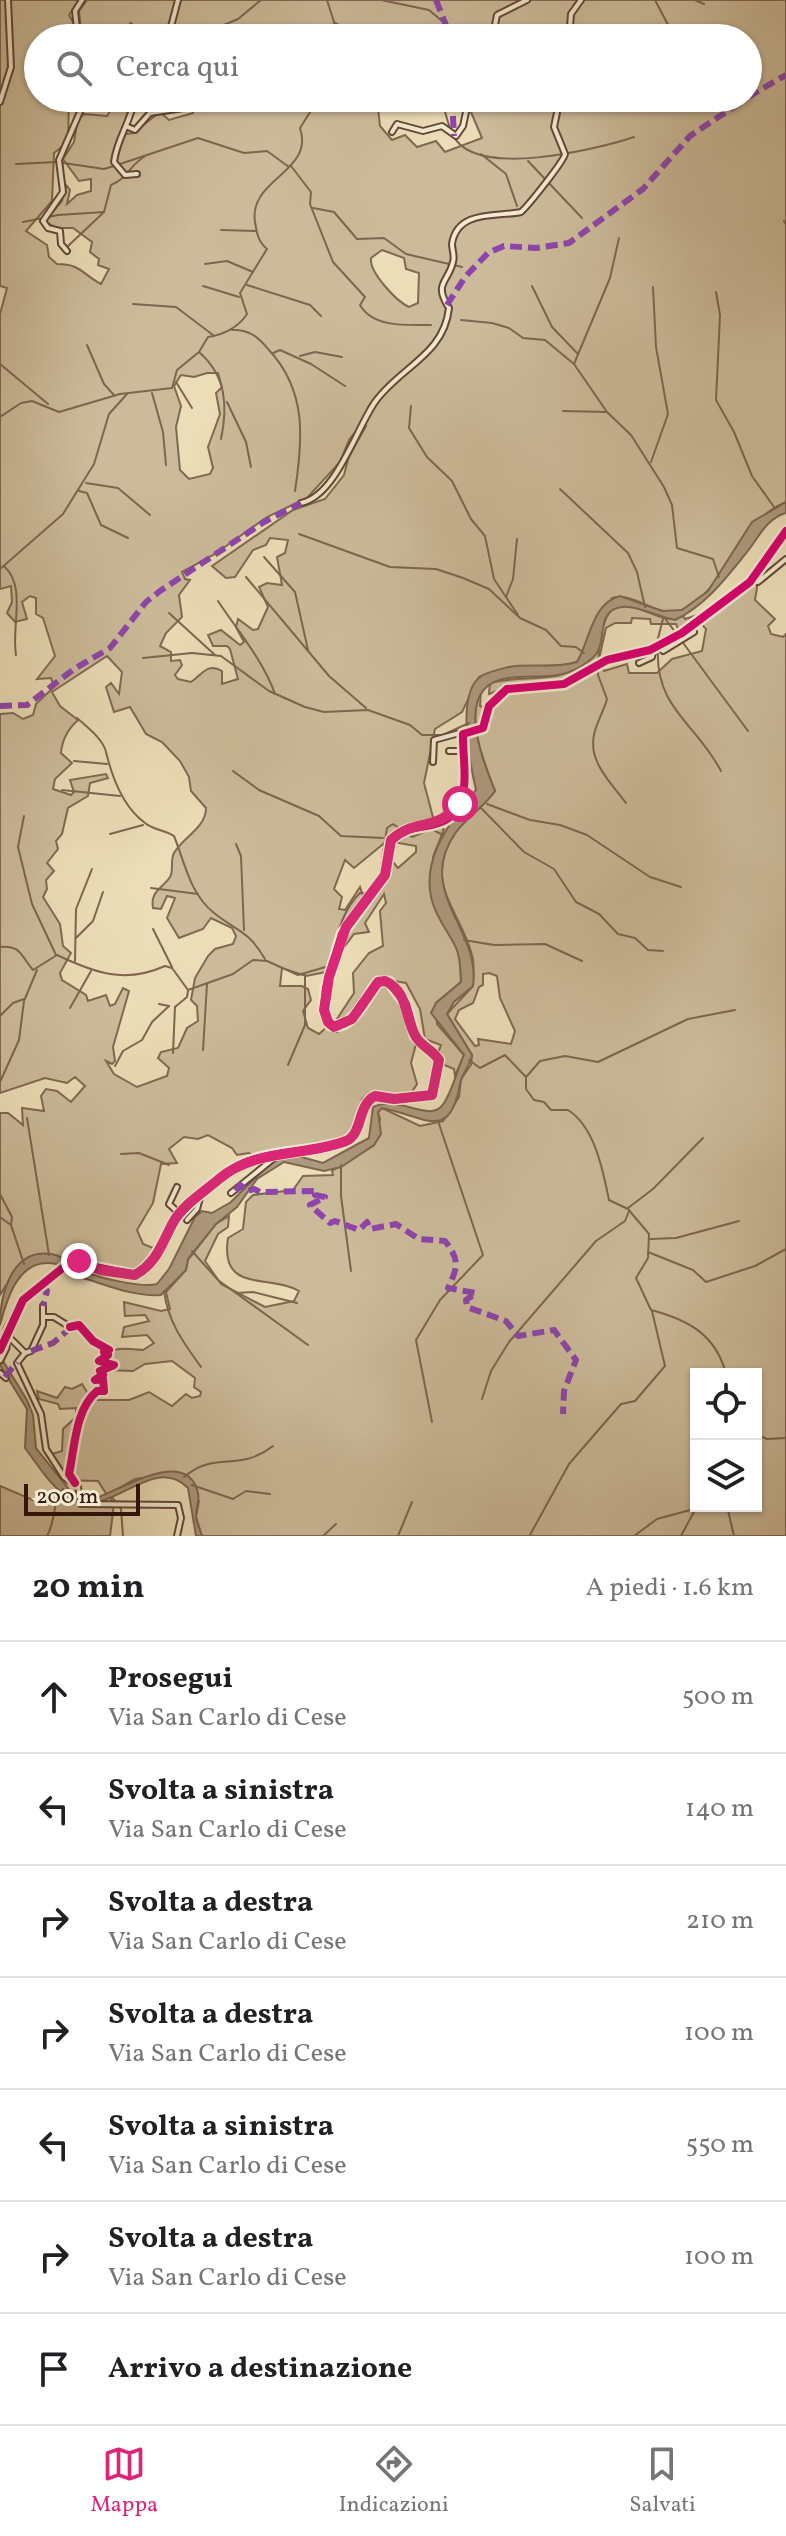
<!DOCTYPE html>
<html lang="it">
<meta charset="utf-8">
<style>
body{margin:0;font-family:Vollkorn,serif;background:#f2f2f2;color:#202124}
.controls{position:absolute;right:24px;bottom:24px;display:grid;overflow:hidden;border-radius:0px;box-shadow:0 2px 6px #0004}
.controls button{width:72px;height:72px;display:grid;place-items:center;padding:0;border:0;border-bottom:2px solid #e0e0e0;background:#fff;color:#202124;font:40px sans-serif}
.scale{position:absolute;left:24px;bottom:20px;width:116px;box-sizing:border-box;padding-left:8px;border:4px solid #36160b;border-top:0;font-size:22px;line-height:28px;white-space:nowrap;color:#36160b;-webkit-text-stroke:6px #f2e9d0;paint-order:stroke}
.stop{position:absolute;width:24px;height:24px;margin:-18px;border:6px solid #db2777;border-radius:50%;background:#fff}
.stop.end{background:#db2777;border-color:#fff;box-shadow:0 2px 8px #0008}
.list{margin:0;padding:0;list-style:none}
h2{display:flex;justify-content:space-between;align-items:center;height:104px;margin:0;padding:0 32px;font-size:34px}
h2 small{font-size:26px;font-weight:400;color:#757577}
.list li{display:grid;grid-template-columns:52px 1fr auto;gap:24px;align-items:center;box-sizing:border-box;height:112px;padding:0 32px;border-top:2px solid #e0e0e0}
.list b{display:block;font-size:30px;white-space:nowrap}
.list p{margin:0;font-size:26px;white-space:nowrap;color:#757577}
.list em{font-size:26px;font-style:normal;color:#757577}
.icon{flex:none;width:44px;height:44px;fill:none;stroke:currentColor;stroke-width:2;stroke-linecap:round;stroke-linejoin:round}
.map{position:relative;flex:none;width:786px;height:1536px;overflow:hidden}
.search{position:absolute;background:#fff;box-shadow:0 2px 6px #0004;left:24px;right:24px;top:24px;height:88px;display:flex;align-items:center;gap:20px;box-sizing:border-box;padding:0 28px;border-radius:44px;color:#757577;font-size:30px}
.sheet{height:888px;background:#fff}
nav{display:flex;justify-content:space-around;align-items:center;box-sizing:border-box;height:112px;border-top:2px solid #e0e0e0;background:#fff;font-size:22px;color:#757577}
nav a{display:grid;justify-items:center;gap:4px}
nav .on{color:#db2777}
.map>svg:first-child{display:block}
.green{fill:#ccbb9a;stroke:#816852;stroke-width:2;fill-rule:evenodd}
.water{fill:#ad997d;stroke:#7d654f;stroke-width:2}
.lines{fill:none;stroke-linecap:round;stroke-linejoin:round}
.stream{stroke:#7d654f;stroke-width:2}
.minor-casing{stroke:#634836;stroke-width:8}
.tertiary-casing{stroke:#634836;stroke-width:9}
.minor{stroke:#f2e9d0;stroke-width:4}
.tertiary{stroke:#f2e9d0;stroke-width:5}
.quiet{stroke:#8e44ad;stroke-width:6;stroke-dasharray:12 6;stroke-linecap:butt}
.cycleway-casing{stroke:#f2e9d0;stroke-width:13}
.cycleway{stroke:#d6006c;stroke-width:8}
.route{stroke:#db2777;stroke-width:10}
</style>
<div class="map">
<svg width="786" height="1536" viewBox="0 0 786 1536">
<rect width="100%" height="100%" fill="#ebddb7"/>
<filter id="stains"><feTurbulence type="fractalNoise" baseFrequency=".0025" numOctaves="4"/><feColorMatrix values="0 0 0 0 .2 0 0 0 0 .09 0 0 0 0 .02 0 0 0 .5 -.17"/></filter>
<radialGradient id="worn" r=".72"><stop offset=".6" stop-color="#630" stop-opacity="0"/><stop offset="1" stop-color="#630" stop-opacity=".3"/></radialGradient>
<!-- green -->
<g class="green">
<path d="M0,0H80L69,15L74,24L71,38H38V98H69L68,142L54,153L52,201L26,231L47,245L49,257L57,264C81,264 82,274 101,284L109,269L98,265L99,259L90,252L92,242L73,228H56L45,221L62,201L66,185L70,190L67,204L77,195L91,191V179L79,181L63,159L74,142L78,118L85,114L107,116L118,98H362L371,108H378L380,126L392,140L405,135L417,147L436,141L445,152L482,138L465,98H748V38H145L131,23L124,29L123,38H82L79,11L87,0H786V502C736,522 726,590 684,609C659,621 636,591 612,598L577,662C544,672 512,663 479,677L462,712L435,729L424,783L434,821L404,827L354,868L345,860L334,889L342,897L339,909L345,910L360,887L364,899L341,931L334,962L326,972L306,976L282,968L280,986H302L308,989L311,1000L303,1011L308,1028L319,1034L327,1027L337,1032L353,1021L379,987L393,989L405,1007L416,1044L411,1063L417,1084L410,1095L369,1093L362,1099L348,1138C317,1147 286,1148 256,1158L249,1153L237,1155L232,1148L208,1135L198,1139L184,1137L169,1149L177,1163L161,1164L153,1203L137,1230L143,1244L158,1250L136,1273L96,1266V1261L88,1255C56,1276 42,1224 0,1295V1113H8L23,1125L22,1108L44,1111L41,1096L46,1089L57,1091L71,1102L85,1086L75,1077L67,1083L45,1078L0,1093V714L13,713L23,719L33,715L36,704L54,687L51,678L37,679L55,656L43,618L36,614V598L30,596L22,602L27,619L15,622L7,613L12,602L11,586L0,589V314L7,288L0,286ZM184,104L193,107V113L169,120L160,112L133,133L120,135L131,106L150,109ZM382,250L404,258L406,269L419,273L418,303L409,307C396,301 369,272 371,258ZM207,373H218L222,387L216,393L220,414L208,447L213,468L210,474L189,479L180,470L176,427L181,406L174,386L181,375L194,377ZM363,422L366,426L349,456L344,475L325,499L293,510L212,566L226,578L235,577L253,550L266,545L270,538L288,540L285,553L277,557L282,585L267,583L259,587L268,607L258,629L253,630L238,619L236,627L244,642L240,645L221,630L208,635L213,646H227L230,649L238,679L222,684V671C207,662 202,675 191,682L178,679L175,675L182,665L180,660L171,661V652L160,646L166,633L182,617L179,595L190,580L185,579L182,572L215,554L267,517L307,498L340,462L349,440ZM107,656L122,672L119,694L111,683L106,687L114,712L130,707L146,734L162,742L180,761L189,777L191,791L206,808C206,828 183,837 174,853C170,860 174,870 170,877C162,889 150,891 153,908L161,909L167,896L175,898L167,918L179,938L203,929L211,918L232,928L236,936L233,944L215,949L208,956L195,978L191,1000L197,1006L198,1021L187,1028L178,1048L161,1052L158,1058L169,1068L167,1076L137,1087L114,1074L106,1061L112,1064L115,1061L113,1047L129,991L123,988L115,1004L110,1006L106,995L88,1001L86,995L62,980L60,973L71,953L63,946L60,924L43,897L47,889L46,880L54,871L47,863L58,849L56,841L62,834L68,808L88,796L90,783L108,778L106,774L70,780L74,792L71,795L53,789L55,779L72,763L61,753C62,740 68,729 78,720L60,706L52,692Z"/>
<path d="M750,582H758L755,600L775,619L768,626L771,634L783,637L786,634V1536H202L196,1517L199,1501L178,1473L135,1479L107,1495L98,1481C65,1480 71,1484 52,1454L62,1451L63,1429L76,1417V1408L60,1409L58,1404L39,1399L37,1391L57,1398L65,1387L72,1389L82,1384L92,1400H129L149,1392L172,1406L186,1394L192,1398L200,1396L201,1392L194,1387L195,1378L172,1361L145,1364L133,1371L105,1370L100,1360C116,1346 120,1348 143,1350L154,1343L147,1335L122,1337L124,1327L149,1321L145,1315L125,1316L124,1302L161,1311L170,1309L166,1292L186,1270L188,1260L216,1224L229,1216L228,1227L218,1234L205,1261L221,1284L265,1307L294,1301L299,1291C271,1274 219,1294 228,1238L243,1229L246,1202L253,1195L293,1190L303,1176L333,1175L332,1171L374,1145L380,1119L378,1112L382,1108L420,1126L443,1121L459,1097L461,1079L471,1065L472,1055L447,1014L473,986C473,977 475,964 472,955C460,909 421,882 456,832C467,817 484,807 495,791C484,762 466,721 481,691L480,706L487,709L506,688L489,694L490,683C523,674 557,685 586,663C607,648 596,607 623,606C644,605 662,626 683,616L685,619L704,613ZM632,618L650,619L651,624H676L680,634L699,621L706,629L702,651L672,659L657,673H629L627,664L604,671L599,659L606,628L615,623H631ZM489,973L497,976L500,998L515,1031L511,1044L478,1039L479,1045L475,1046L455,1019L459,1010L473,1003L479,987L483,985V974ZM696,1374H756V1506H696Z"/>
<polygon points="438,827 444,829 433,857 436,911 460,951 461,982 436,1003 437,1024 464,1055 455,1076 454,1069 442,1064 438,1053 441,1045 425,1039 420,1009 406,983 377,978 347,1019 333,1025 354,993 353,973 369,953 383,946 380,911 386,903 384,894 365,923 369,932 354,934 345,946 343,941 351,925 386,879 391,844 393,862 398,868 416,852 416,846 393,842 412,829"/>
<polygon points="0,1486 33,1500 58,1499 60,1493 89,1501 110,1497 114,1504 110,1536 0,1536"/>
</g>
<!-- water -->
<g class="water">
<path d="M786,502V513C766,519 759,537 747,552C726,578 706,605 675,620C660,617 636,605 622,607C597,610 606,636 598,651C595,657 586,664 580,667C555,681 535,674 508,678C452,686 482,758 495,791C484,807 467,817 456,832C414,891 481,929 473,986L454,1002L447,1014L472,1055C470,1066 462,1073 460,1084C450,1143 424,1116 382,1108L378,1112L381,1134L374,1145L341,1167L324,1171L284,1162L257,1179L237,1207L216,1224L188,1259L186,1270L161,1295C134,1297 107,1285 83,1278C74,1276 67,1266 56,1264C19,1256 7,1298 0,1325C0,1296 11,1248 51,1254C65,1256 72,1265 84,1271C97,1278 143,1288 157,1284L169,1269L195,1217L202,1211L212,1213L231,1202L276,1157L291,1154L323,1163L369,1138L373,1107C400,1094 431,1125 444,1103C453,1089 457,1070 464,1055L431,1013L436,1003L461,982C460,942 454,947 437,914C414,867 448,824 476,790C470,764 456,695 480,677C486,672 501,669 509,667C532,663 554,669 577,662C590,640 592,603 620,596L662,611L682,610L708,591L752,522Z"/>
<path d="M0,1356L27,1400L33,1415L36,1448L72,1493L93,1499C116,1493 187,1444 198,1493C200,1501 195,1510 196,1518C197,1524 200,1530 202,1536H196L188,1488C152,1452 111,1520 71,1499C52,1489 38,1465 25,1448L27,1409L0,1365Z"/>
</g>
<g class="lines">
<!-- stream -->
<g class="stream">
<polyline points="381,0 429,10 462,38"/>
<polyline points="655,0 675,38"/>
<polyline points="695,0 704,4"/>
<polyline points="334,22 361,38"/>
<polyline points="671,25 695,38"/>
<polyline points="193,38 238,19 261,0"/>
<polyline points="324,38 333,32 334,22 327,0"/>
<polyline points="441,98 450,129"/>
<polyline points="149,106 153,98"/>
<path d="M453,135C474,180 598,149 634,137"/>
<polyline points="481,154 506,174 517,206"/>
<polyline points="528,161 582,218"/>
<polyline points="16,164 57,162 104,169 114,166"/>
<polyline points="120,164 198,138 244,153 267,151 289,167"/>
<path d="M291,166L311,192L310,204L333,262L365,297L360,305C373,328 407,325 431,325"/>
<polyline points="313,208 334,212 357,239 384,238 406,254 462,267"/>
<polyline points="784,221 786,225"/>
<polyline points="23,222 58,215 104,212"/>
<polyline points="221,230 256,231"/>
<path d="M67,247L104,212L111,185C127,179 130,165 144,157"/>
<polyline points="205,264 227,261 253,272"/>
<polyline points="247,285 310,305 321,316"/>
<polyline points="203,286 239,297"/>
<polyline points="532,286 552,327 578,354"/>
<polyline points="716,292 720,315 716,400 734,432 752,476 774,507"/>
<polyline points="133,304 176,307 213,335"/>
<polyline points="461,320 492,323 509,328 523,338 545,340 574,364 607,412 631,435 664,487 672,505 677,548 713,559 719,577"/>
<path d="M232,330C249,329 258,337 269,350C307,391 303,439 295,491"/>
<polyline points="87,345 104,384 114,395"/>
<path d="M200,353C226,376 228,406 221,439"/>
<polyline points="273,353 280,350 311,364 345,386"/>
<polyline points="300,356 315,352 342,357"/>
<polyline points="0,364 48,404"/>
<polyline points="574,364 610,278 619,238"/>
<polyline points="176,382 192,408"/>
<polyline points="152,393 163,432 166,465"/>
<polyline points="227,402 246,442 251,467"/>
<polyline points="411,406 409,428 427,457 452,481 471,519 485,536 494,579 518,615"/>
<polyline points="563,411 606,412"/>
<path d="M0,417L21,403L32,401L59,412L120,394L172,388L177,370L199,352L208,337C223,335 239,327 247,314L240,293L267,249C258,241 257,234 255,222C248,179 315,172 300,128L319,98"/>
<polyline points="651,462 668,414 656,347 653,287"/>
<polyline points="86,483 118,488 150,515"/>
<polyline points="560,489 628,553 637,572 645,607"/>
<polyline points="79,491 87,493 101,525 128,538"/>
<polyline points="299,534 390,567 436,569 463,578 489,589 520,618 546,630 561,646 576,647 584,653"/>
<polyline points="264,557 295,592 308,650"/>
<path d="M4,566C27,587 11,626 16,655"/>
<polyline points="0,569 63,514 94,464 109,414 127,394"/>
<polyline points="246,577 329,676 366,708"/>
<polyline points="506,597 513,579 517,539"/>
<path d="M218,601C237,630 263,660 275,694"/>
<polyline points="169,613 215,655"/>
<polyline points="664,617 748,731"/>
<polyline points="657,642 663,619"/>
<path d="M599,649L598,675L607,699C604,711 596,723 594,735C588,762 612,784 626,803"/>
<path d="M658,649C655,708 696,723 721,771"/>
<polyline points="143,658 192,653 221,656 269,691 305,707 324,712 368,710 410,725 422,735 443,735 469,723"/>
<path d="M77,718C87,727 103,739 106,752C112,777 123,807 145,823C153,830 165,830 174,836C185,863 190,894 214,913C238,932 248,930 265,959"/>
<polyline points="74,761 107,764"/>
<polyline points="233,771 259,790 319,816 341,836 383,838"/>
<polyline points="62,790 120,796"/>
<polyline points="487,804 530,820 560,825 587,835 650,877 681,887"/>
<polyline points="480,807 524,852 554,869 576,902 599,914 618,934 635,938 648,950 663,951"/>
<polyline points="24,816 18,847 32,904 56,955"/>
<polyline points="110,834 143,825"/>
<polyline points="236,844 241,856 244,930"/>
<polyline points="151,888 198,894"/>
<polyline points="153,929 172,967"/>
<polyline points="76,938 93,921 103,892"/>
<polyline points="464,940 494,945 545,944 582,961"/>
<path d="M0,947C21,945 21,956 33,970L57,955C95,973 125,984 165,966L172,968L188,990L233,974L253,960L267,961L298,975L329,966"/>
<path d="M336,950C335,932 347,905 360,893H366L380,873L387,828L393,824L412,837L431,829L443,835"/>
<polyline points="75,961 76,909 92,869"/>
<polyline points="159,1004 169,1006"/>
<polyline points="175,1007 187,997 188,991"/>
<polyline points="70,1008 91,971"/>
<polyline points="0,1016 13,1003 24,999"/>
<polyline points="203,1050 207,984"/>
<polyline points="173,1053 175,1007"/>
<path d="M469,1060L480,1068L505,1055L526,1077V1089L534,1100L544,1102L551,1110H568C595,1127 603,1171 609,1200L628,1209L649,1234L648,1258L636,1278L651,1310C689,1320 716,1335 726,1374"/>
<polyline points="288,1065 305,1025 305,975"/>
<polyline points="115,1066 123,1051 142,1040 152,1022 169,1006"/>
<polyline points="527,1076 540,1061 565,1056 598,1062 688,1019 735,1010"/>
<polyline points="0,1082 19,1040 24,1001 37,970"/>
<polyline points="27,1118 49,1255"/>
<polyline points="121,1154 139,1153 169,1165"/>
<polyline points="341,1165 341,1196 351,1271"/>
<polyline points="0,1194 12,1217 11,1225"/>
<polyline points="628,1208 653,1189 703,1138"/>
<polyline points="0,1217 11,1225 24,1264"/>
<polyline points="650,1239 676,1238 739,1221"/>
<polyline points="192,1251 218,1280 308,1345"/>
<polyline points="648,1252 693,1270 706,1282 755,1266 786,1249"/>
<path d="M164,1291C168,1322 183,1342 201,1367"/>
<polyline points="236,1293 253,1292 297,1303"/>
<polyline points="482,1399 491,1371 509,1342 596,1241 625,1221 629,1211"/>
<polyline points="432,1422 416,1340 440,1300 483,1255 438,1121"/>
<polyline points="756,1434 767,1439 786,1438"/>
<path d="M184,1477C216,1450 238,1473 273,1446"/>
<polyline points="192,1485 233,1499 246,1491 270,1494"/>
<polyline points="112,1497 121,1509 123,1536"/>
<polyline points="727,1506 734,1536"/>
<polyline points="530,1535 569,1464 621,1404 635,1401 665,1366 652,1311"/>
<path d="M47,1536C56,1521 52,1502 63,1489"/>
<polyline points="323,1536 336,1524"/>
<polyline points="398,1536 412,1502"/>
<polyline points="634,1536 657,1519 694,1509"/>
<polyline points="681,1536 697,1506"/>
</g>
<defs>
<g id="minor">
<polyline points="78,38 75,11 82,0"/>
<polyline points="168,38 178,0"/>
<polyline points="505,38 494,30 497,15 527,0"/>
<polyline points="569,38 571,14 581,0"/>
<polyline points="107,98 108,105 113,98"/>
<path d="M135,98C130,124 117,138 114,162L125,175L137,174"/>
<polyline points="0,102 11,67 8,0"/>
<polyline points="128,127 135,130 150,113 190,107 215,98"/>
<polyline points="392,132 397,124 423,131 442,126 456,136 463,126 469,98"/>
<polyline points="67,251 61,244 60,231 48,228 43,221 63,192 59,160 86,98"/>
<path d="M301,503C336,496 356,429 375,402C400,367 444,355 449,308C433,283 448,283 453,262C455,256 452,250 452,244C457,209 499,217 521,212C528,206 564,161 565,154L554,127L560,98"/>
<polyline points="750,582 758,582 786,559"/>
<polyline points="659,646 663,651 694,632"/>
<polyline points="639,663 652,657 654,648"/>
<polyline points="449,751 463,751"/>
<polyline points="433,762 434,740 463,732"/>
<polyline points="177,1187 169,1204 180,1214"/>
<polyline points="231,1193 278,1155"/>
<polyline points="187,1220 197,1209 201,1194"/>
<polyline points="44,1317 54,1317 70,1327"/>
<polyline points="0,1350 6,1334 25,1353"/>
<polyline points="25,1353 17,1363 41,1414 46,1449 64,1477 78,1487 81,1504 178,1505 181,1518 177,1536"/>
<polyline points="25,1353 31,1351 43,1325 43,1306"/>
<polyline points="0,1373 6,1378"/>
</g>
<path id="tertiary" d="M0,1360L6,1348L7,1329L23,1300L70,1262L135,1275C160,1261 161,1237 178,1216C190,1201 208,1187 224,1175C259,1147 306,1156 346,1141C363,1134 357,1105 375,1096L394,1099L432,1095L439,1060L415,1036L406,1004L389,982H378C366,997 353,1031 330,1025L324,1010L326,988L342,934L385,875L391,840C406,827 413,829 431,825C477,817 462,765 463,734L483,728L489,706L507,689L564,684L607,660L650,650L682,633L750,582L786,531"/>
</defs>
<!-- minor casing -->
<use href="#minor" class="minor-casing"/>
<!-- tertiary casing -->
<use href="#tertiary" class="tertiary-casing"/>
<!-- minor -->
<use href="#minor" class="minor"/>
<!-- tertiary -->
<use href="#tertiary" class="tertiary"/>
<!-- quiet -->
<g class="quiet">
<polyline points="436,0 451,38"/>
<polyline points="748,97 786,75"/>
<polyline points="452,98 454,136"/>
<polyline points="447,305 465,277 488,253 504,246 536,248 569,243 643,189 690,136 747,98"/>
<polyline points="0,706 27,705 74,669 110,648 146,602 160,591 264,522 301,503"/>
<path d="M236,1191L240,1185L248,1191L254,1189L260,1192L317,1191L315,1195L325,1197L310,1205L330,1223L335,1221L359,1230L367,1222L370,1229L396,1224L419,1239L445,1241C460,1260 458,1267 448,1288L476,1293L466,1300L467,1307L506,1321L518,1336L554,1330L576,1360L564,1391L563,1414"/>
<polyline points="40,1289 47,1291 43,1306"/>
<polyline points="31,1351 53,1343 74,1325"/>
<polyline points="5,1377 17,1362"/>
</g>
<defs>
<g id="cycleway">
<path d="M70,1327L79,1325L93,1341L109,1350L104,1352L108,1355L99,1361L114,1365L100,1371L103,1375L95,1380L103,1379L104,1391H97C75,1410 75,1446 69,1474L75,1483"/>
<path d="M0,1350L23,1300L70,1262L135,1275C160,1261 161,1237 178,1216C190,1201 208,1187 224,1175C259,1147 306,1156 346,1141C363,1134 357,1105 375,1096L394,1099L432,1095L439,1060L415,1036L406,1004L389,982H378C366,997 353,1031 330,1025L324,1010L326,988L342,934L385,875L391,840C406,827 413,829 431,825C477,817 462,765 463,734L483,728L489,706L507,689L564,684L607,660L650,650L682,633L750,582L786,531"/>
</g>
</defs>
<!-- cycleway casing -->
<use href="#cycleway" class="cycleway-casing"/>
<!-- cycleway -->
<use href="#cycleway" class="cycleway"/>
</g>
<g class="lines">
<!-- route -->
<path class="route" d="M79,1261L100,1270L135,1275C158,1262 162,1242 174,1221C184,1204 204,1192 219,1179C256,1148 304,1157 346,1141C363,1134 357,1105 375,1096L394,1099L432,1095L439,1060C433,1050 422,1047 416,1037C404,1017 409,992 385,981L378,982L352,1019L334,1027L328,1022L324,1010L329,977L346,927L385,875L391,840C417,817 432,834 460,804"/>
</g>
<rect width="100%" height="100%" filter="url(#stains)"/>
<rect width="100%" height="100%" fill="url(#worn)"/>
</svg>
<div class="controls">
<button><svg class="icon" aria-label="locate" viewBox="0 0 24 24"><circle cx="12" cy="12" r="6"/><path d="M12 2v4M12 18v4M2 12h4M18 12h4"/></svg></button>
<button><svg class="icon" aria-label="layers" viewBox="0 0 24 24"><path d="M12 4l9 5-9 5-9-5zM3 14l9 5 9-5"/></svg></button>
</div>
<div class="scale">200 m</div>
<div class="stop" style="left:460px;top:804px"></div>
<div class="stop end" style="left:79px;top:1261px"></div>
<div class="search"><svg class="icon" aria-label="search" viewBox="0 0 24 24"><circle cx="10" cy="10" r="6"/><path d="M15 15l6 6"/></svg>Cerca qui</div>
</div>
<section class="sheet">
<h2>20 min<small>A piedi · 1.6 km</small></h2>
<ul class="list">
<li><svg class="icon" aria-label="ahead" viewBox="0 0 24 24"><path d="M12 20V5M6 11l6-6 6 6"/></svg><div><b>Prosegui</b><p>Via San Carlo di Cese</p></div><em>500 m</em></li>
<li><svg class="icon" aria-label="left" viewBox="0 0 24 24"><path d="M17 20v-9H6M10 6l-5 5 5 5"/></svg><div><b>Svolta a sinistra</b><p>Via San Carlo di Cese</p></div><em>140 m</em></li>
<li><svg class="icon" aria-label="right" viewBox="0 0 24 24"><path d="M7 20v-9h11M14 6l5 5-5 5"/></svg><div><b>Svolta a destra</b><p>Via San Carlo di Cese</p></div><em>210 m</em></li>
<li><svg class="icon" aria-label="right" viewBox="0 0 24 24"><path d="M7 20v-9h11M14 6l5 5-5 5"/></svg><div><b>Svolta a destra</b><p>Via San Carlo di Cese</p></div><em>100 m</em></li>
<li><svg class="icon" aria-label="left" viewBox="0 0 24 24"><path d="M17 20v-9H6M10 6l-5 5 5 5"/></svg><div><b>Svolta a sinistra</b><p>Via San Carlo di Cese</p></div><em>550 m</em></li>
<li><svg class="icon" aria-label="right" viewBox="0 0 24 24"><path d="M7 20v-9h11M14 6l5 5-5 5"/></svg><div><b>Svolta a destra</b><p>Via San Carlo di Cese</p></div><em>100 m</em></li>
<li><svg class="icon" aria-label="arrive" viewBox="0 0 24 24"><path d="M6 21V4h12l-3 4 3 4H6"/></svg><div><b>Arrivo a destinazione</b></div></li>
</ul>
</section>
<nav>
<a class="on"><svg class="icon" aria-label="map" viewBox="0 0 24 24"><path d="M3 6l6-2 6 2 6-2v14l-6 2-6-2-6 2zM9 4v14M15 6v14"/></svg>Mappa</a>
<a><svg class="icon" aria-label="directions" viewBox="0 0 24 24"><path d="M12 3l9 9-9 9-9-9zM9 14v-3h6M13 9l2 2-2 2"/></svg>Indicazioni</a>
<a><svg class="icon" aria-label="saved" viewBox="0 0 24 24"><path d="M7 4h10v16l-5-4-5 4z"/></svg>Salvati</a>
</nav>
